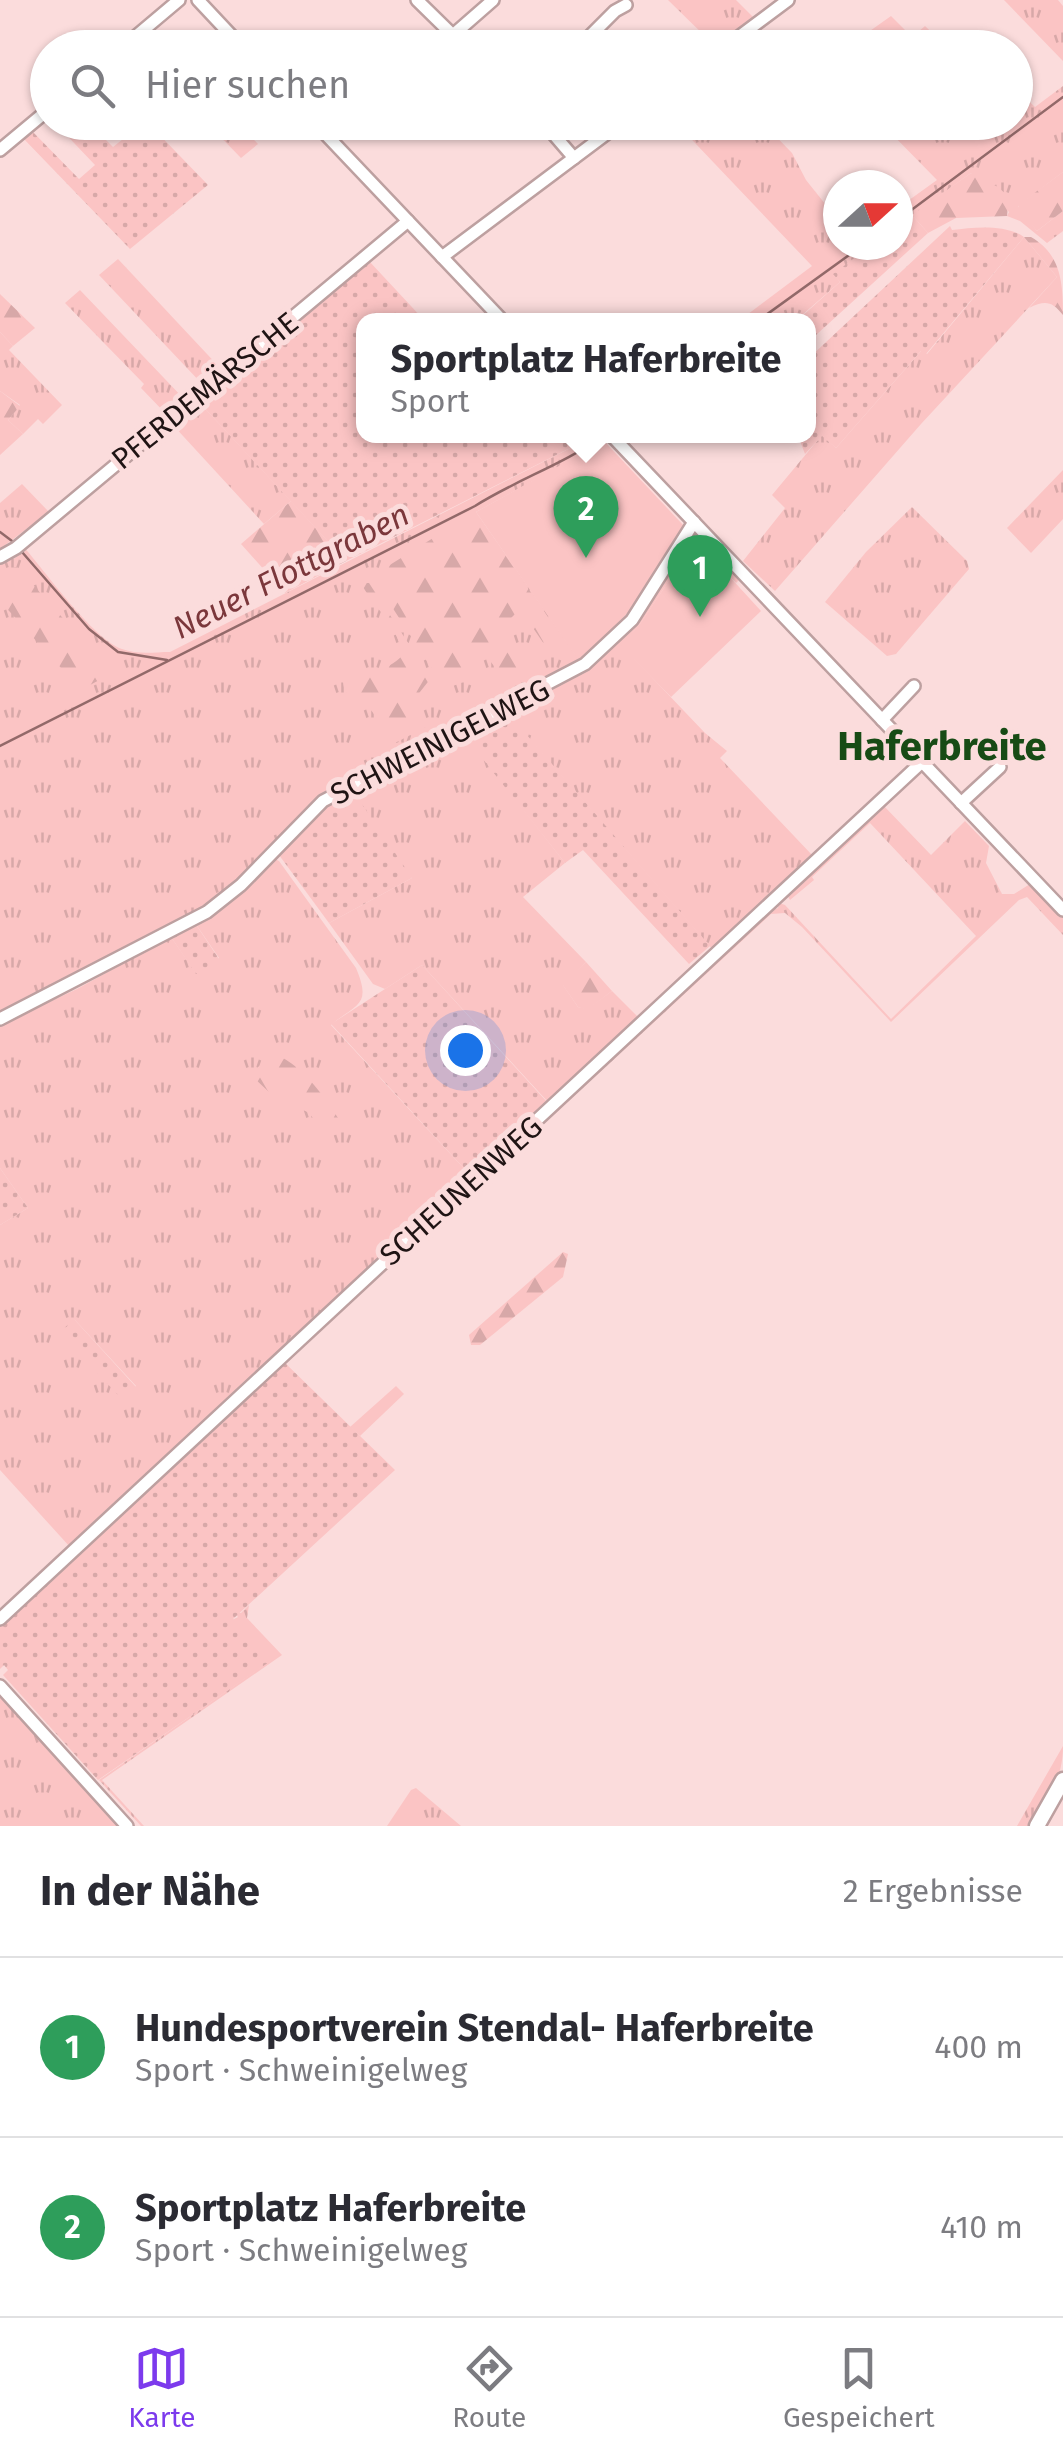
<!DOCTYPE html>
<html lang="de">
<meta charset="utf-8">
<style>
body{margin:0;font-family:"Fira Sans",sans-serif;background:#f2f2f3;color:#2b2b33}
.compass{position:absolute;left:823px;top:170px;width:90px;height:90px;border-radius:50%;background:#fff;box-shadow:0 2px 8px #0004;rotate:69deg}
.you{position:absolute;left:465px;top:1050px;width:35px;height:35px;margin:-25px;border:8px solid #fff;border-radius:50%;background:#1a73e8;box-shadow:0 0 0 15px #1a73e833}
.badge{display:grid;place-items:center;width:65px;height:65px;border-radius:50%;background:#7c3aed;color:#fff;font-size:32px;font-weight:700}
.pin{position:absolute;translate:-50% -82px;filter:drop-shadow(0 2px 5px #0008)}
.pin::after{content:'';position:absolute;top:52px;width:35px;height:30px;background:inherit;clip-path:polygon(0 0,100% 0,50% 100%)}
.popup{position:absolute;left:356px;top:313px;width:460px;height:130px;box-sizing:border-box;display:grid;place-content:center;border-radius:20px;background:#fff;filter:drop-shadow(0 2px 8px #0005);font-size:32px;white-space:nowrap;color:#7c7c81}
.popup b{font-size:38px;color:#2b2b33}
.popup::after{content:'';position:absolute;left:50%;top:100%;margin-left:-20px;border:20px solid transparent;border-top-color:#fff}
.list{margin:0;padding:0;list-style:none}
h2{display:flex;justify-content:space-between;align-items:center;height:130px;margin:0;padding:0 40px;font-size:42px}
h2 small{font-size:32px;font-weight:400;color:#7c7c81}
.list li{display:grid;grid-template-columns:65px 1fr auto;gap:30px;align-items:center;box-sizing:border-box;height:180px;padding:0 40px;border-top:2px solid #e1e1e2}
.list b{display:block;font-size:38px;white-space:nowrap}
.list p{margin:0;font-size:32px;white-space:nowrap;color:#7c7c81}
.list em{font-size:32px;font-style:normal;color:#7c7c81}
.icon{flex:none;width:55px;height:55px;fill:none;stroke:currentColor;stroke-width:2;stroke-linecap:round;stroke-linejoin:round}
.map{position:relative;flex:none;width:1063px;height:1826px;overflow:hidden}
.search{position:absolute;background:#fff;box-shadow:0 2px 8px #0004;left:30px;right:30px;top:30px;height:110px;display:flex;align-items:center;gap:25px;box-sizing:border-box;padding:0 35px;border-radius:55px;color:#7c7c81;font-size:38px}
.sheet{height:490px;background:#fff}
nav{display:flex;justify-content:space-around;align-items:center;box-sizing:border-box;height:140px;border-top:2px solid #e1e1e2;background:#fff;font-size:28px;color:#7c7c81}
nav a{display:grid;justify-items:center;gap:5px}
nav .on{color:#7c3aed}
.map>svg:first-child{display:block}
.grass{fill:url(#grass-tufts);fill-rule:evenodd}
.forest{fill:url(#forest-firs)}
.park{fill:url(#park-dots)}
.pitch{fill:#fbc4c4}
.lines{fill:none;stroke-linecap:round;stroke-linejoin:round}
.stream{stroke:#926969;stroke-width:2.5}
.minor-casing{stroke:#bda0a0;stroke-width:16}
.major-casing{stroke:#bda0a0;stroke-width:19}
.minor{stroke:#fff;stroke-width:11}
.major{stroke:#fff;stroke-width:14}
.labels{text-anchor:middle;stroke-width:10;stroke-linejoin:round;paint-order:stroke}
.street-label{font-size:30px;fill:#1f1414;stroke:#fbdcdc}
.water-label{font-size:32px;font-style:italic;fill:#7b373b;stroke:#fbdcdc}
.district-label{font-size:40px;font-weight:bold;fill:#174b15;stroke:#fbdcdc}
</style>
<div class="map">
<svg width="1063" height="1826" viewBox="0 0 1063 1826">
<defs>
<pattern id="grass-tufts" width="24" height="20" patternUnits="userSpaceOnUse" patternTransform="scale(2.5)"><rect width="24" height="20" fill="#fbc4c4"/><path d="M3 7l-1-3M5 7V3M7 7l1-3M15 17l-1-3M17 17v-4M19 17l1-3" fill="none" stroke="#d7a8a8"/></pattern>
<pattern id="forest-firs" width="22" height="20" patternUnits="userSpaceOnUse" patternTransform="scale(2.5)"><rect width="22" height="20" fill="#fbc4c4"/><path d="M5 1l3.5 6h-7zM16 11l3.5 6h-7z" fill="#d7a8a8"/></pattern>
<pattern id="park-dots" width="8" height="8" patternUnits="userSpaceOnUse" patternTransform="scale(2.5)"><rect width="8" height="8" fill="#fbc4c4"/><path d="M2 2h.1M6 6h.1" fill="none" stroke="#d7a8a8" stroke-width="1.8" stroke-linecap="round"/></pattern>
</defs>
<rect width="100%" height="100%" fill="#fbdcdc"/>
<!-- grass -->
<g class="grass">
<polygon points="668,0 736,0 754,18 715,46"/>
<polygon points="1004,0 1058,0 1063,6 1063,61"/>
<polygon points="891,16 912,37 925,26 947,47 869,47 860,38"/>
<polygon points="1063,86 1063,172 1018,206 1037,231 1063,211 1063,231 1047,243 1020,221 1007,216 1009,212 971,173 898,226 898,208 937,180 881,123 1016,122 1016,89 1035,107"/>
<polygon points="207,123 238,123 258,144 241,158"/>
<polygon points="676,123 736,123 741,127 746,123 763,123 792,153 806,180 838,220 838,245 872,245 834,274 840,282 801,316 804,320 740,320 812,266"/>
<polygon points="1024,237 1057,277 921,424 775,591 743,561 785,508 772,495 822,435 836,448 922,350 927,354"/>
<polygon points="118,259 222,370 203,385 99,275"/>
<polygon points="80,290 185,400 167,415 141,388 144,384 65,303"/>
<polygon points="0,332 13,346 9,350 62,405 43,424 38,419 23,434 8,420 20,405 0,391"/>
<polygon points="198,401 291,501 264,524 172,424"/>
<path d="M594,436H606L608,440L476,512L580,661L610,634L643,597L625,623L579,666L325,796L234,888L200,910L0,1012V563L15,558L23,546C45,571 93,639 122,649C138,655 154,652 170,652Z"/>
<polygon points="1063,470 1063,519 1031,553 1007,528"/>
<polygon points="22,484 49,512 0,549 0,503"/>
<polygon points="912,507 967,561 969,569 896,654 887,656 825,602 866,552"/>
<polygon points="696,531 740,579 736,583 696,540 640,624 622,646 705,733 727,751 720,758 813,856 713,950 506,712 464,733 565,863 523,897 586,962 563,985 578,1007 587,1009 612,991 639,1018 531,1123 548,1102 422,965 385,989 373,984 329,923 412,878 316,809 580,672 612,644"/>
<polygon points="883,805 931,855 965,821 989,846 986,863 1002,894 1014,894 1030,884 1063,917 1063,935 1027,897 1019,900 891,1022 802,927 785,913 771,914 285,1363 770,911 778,908 779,903 785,905 891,1019 976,936 870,823 812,877 814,880 790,900 787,895"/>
<path d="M273,858L279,861L356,968C372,1006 357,1003 331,1025L470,1175L70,1547L0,1470V1225L28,1208L0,1168V1025L77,989L171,937L196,973L219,958L195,923ZM74,1319L136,1386L122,1398Z"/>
<polygon points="249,1605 247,1618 282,1655 102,1780 144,1826 141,1826 99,1780 271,1660 232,1620 238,1617 234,1612 241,1613"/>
<polygon points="0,1693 121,1826 0,1826"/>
<path d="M1063,1746C1063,1780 1048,1797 1031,1826H1017Z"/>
<polygon points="416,1788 461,1826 387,1826 411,1790"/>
</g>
<!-- forest -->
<g class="forest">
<polygon points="1063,172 1063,211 1037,231 1020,212 1018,205"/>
<polygon points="971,173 998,187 1009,197 1007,216 956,218 928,233 912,215"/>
<path d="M1024,237H1031C1061,254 1063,283 1063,315C1052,301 1045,300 1029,308L1057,277Z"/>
<polygon points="0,294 35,328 13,346 0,332"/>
<polygon points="0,391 20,406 8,420 23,434 0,455"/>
<polygon points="291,501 346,561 285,593 241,544"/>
<polygon points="475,512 564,640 553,657 520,609 495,634 526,678 511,689 485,654 477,656 473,678 445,689 372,576"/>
<polygon points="17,567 112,673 81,690 0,601 0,570"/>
<path d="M365,583H369L431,678L416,697L426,727L393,744C382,733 377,713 364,703C352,694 345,699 343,682C365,669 379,677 401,657C404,633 373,606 362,585Z"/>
<polygon points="586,962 612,991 587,1010 578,1007 562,984"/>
<path d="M275,1054C307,1068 324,1098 343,1125L338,1134L327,1136L309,1113L269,1092L253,1077L258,1067Z"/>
<polygon points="563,1252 568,1254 563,1277 480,1345 471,1345 469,1335"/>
<polygon points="396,1386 404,1394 360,1436 350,1427"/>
</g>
<!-- park -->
<g class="park">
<polygon points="55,123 89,123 113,147 143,123 148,123 208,185 130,249 22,137 30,129 79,179 95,165"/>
<polygon points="912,215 928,233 816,335 808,320 801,317 840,282 833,274 872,245 898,245 898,226"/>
<path d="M950,226L952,230C974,227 1006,224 1024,237L926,354L921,351L836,448L822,436L805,454L798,436H808L809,358Z"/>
<polygon points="369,261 424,320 364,320 364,436 594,436 346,561 198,401"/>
<polygon points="506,711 710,946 689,964 583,850 565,863 463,734"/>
<polygon points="353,791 412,878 329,923 279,855 327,805"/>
<polygon points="195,923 219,959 196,974 171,937"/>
<polygon points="422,965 548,1103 470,1175 331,1024"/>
<polygon points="0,1168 28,1208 0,1225"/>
<polygon points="74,1319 136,1387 122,1399 59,1333"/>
<polygon points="283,1361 395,1470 233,1619 272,1660 98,1780 3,1675 8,1670 4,1665 0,1669 0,1624"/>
</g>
<!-- pitch -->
<g class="pitch">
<polygon points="604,441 684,526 643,597 580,662 476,512"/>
<polygon points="696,540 761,611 671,697 621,646 640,624"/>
</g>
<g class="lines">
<!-- stream -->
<g class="stream">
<polyline points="898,220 1063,97"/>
<polyline points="759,320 863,245"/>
<polyline points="0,532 12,541"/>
<polyline points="22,552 89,629 118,652 167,660"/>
<path d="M0,746L475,506C516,480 564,464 603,436"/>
</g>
<defs>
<g id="minor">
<polyline points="198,0 243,48"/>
<polyline points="417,0 466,48"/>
<polyline points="453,35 493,0"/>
<polyline points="122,48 179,0"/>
<polyline points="578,48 615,11 626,5"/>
<polyline points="724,48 788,0"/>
<polyline points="314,122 502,320"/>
<polyline points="543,122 574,158"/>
<polyline points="0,150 48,110"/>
<polyline points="442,257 622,122"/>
<polyline points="612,436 1063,910"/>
<polyline points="0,557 16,548 408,221"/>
<polyline points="882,720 914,686"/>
<polyline points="961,803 1000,767"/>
<polyline points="0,1019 207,912 241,885 323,801 585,664 632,620 694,522"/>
<polyline points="0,1619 922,762"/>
<polyline points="0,1686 127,1826"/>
</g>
<polyline id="major" points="1037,1826 1063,1780"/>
</defs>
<!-- minor casing -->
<use href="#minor" class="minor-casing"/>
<!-- major casing -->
<use href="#major" class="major-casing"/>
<!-- minor -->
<use href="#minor" class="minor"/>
<!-- major -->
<use href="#major" class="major"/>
</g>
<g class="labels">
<!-- street labels -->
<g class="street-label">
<text transform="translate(205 391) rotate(-39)" y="10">PFERDEMÄRSCHE</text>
<text transform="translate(440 742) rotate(-27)" y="10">SCHWEINIGELWEG</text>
<text transform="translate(461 1191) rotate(-42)" y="10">SCHEUNENWEG</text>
</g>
<!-- water labels -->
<g class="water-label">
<text transform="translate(291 571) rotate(-27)" y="11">Neuer Flottgraben</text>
</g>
<!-- district labels -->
<g class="district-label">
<text x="942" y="760">Haferbreite</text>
</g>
</g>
</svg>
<svg class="compass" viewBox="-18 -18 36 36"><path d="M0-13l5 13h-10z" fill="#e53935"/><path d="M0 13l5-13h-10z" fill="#7c7c81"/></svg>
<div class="you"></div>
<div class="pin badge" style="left:700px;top:617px;background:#2e9e5b">1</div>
<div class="pin badge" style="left:586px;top:558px;background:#2e9e5b">2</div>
<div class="popup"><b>Sportplatz Haferbreite</b>Sport</div>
<div class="search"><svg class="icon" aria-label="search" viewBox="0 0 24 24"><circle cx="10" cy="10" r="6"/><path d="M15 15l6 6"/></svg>Hier suchen</div>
</div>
<section class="sheet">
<h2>In der Nähe<small>2 Ergebnisse</small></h2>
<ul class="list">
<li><span class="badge" style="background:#2e9e5b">1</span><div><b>Hundesportverein Stendal- Haferbreite</b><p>Sport · Schweinigelweg</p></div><em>400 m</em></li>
<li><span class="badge" style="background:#2e9e5b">2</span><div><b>Sportplatz Haferbreite</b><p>Sport · Schweinigelweg</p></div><em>410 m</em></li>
</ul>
</section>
<nav>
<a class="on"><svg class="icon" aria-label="map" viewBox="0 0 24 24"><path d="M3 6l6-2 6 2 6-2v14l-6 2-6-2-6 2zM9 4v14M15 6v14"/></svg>Karte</a>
<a><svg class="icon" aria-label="directions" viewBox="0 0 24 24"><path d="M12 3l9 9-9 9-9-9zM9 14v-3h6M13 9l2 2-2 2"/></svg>Route</a>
<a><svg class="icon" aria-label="saved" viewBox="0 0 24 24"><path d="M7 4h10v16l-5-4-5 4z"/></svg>Gespeichert</a>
</nav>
